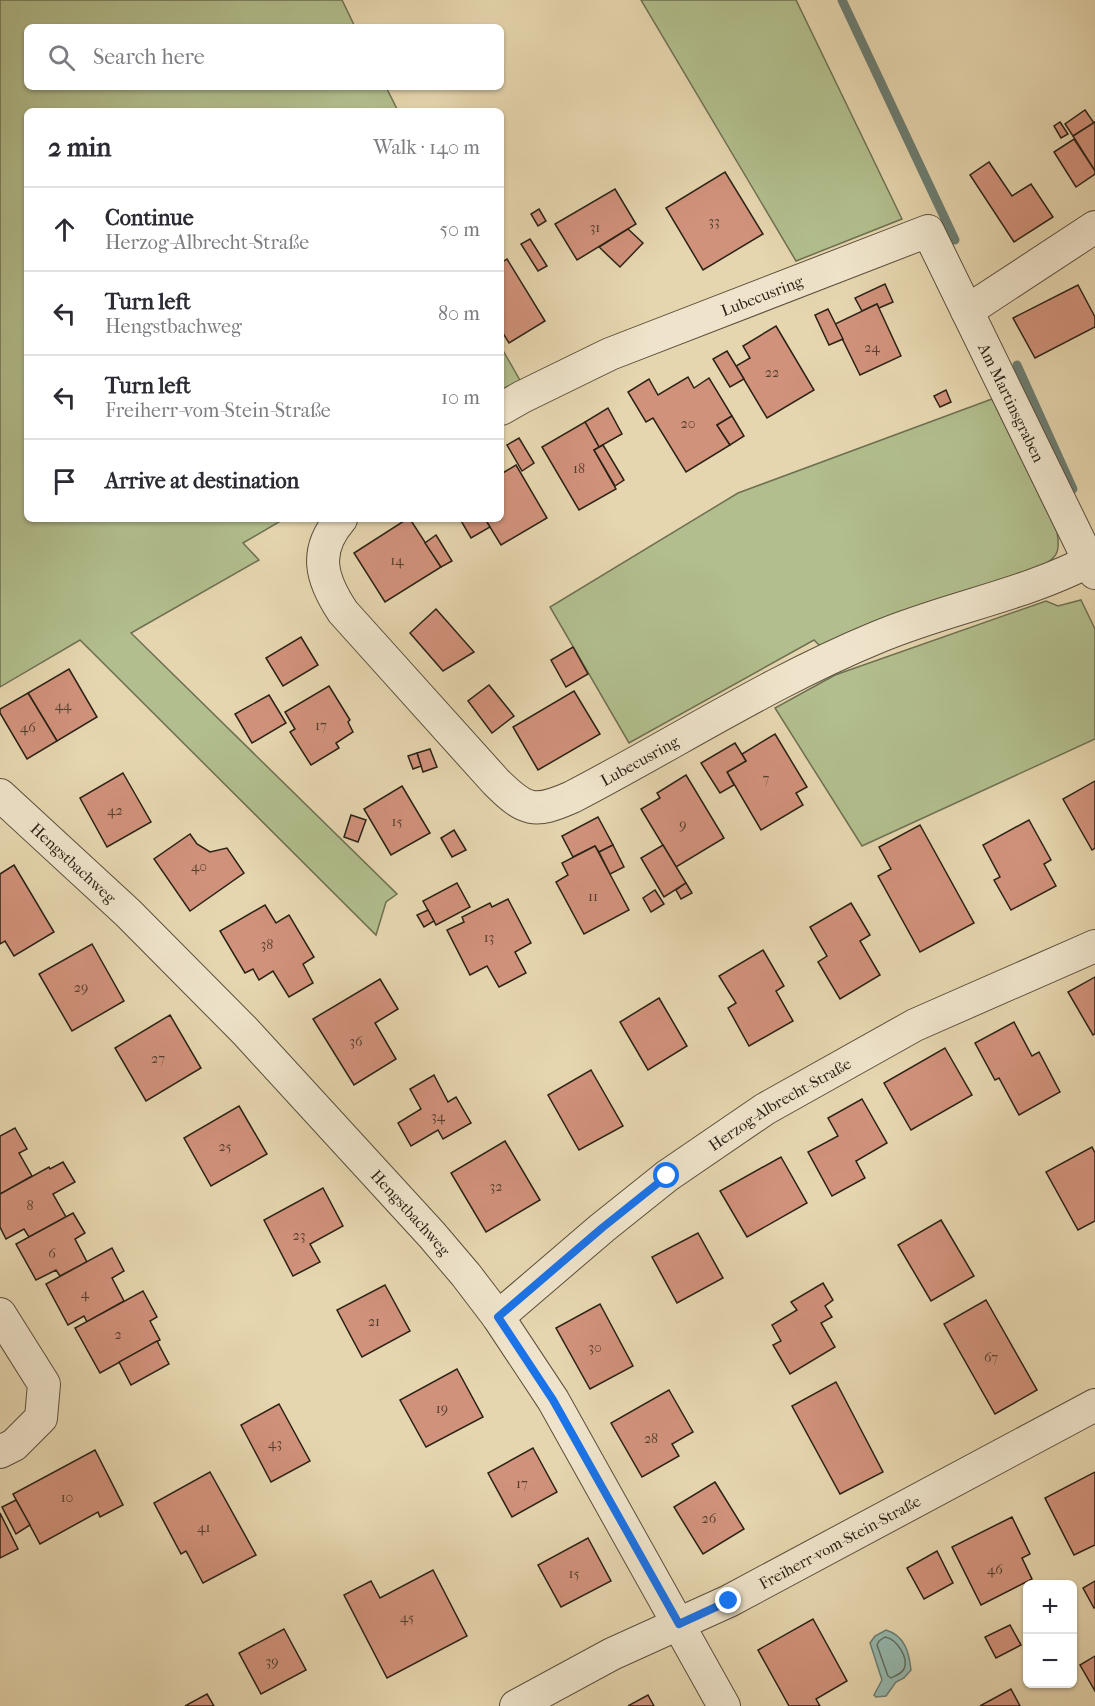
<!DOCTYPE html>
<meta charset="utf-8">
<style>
body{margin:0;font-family:"IM FELL French Canon",serif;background:#f2f2f3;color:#2b2b33}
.controls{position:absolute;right:18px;bottom:18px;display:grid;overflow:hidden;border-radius:9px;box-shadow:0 2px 4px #0004}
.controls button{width:54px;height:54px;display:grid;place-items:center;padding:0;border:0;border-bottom:2px solid #e1e1e2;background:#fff;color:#2b2b33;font:30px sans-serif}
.stop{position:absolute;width:18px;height:18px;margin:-14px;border:4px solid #1a73e8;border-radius:50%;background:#fff}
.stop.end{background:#1a73e8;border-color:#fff;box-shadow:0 2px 6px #0008}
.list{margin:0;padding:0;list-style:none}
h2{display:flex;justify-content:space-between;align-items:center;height:78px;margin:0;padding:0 24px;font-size:26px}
h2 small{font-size:20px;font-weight:400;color:#7c7c81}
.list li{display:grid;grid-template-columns:39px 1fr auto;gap:18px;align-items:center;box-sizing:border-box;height:84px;padding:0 24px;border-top:2px solid #e1e1e2}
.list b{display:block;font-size:22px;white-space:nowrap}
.list p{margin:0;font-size:20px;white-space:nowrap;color:#7c7c81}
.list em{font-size:20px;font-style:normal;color:#7c7c81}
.icon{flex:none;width:33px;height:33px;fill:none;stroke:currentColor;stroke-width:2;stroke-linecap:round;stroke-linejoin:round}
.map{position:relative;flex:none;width:1095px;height:1706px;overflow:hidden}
.search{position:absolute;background:#fff;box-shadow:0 2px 4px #0004;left:24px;top:24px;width:480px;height:66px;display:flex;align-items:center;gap:15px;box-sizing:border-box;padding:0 21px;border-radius:9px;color:#7c7c81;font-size:22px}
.panel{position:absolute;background:#fff;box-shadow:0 2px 4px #0004;left:24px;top:108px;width:480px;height:414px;border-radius:9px}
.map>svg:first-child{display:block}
.green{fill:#b2be8d;stroke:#6e7052;stroke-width:1.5}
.water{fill:#96b9af;stroke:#6b7d72;stroke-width:1.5}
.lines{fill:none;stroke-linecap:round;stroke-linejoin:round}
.shore{stroke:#606e62;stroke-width:1.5}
.stream{stroke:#6b7d72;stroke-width:9}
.building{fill:#d1927b;stroke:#2b2216;stroke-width:1.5}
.minor-casing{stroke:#5a4f3c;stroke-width:34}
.minor{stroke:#efe4cb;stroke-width:32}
.route{stroke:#1a73e8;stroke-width:8}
.labels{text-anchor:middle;stroke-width:4.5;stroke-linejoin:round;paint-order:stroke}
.number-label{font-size:14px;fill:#543e2f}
.street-label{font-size:16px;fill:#2b2216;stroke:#efe4cb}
</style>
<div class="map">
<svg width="1095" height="1706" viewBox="0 0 1095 1706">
<rect width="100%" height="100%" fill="#e6d6af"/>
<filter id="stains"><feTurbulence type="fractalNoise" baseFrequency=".00333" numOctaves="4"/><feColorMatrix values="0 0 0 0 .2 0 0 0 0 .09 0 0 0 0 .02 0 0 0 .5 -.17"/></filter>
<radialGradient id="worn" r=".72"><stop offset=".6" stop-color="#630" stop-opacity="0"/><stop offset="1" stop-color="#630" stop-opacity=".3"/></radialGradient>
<!-- green -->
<g class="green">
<polygon points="0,0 342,0 355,27 27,27 27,87 386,87 398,111 27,111 27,519 284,519 243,543 259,560 131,633 397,894 386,902 376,935 80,640 0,687"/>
<polygon points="641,0 796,0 902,219 796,261"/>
<polygon points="501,347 521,382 501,394"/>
<path d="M992,399L1057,532C1061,554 1056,558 1038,569L822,648L814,640L629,743L550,607L738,493Z"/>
<polygon points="1081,600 1095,629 1095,739 862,846 775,708 835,675 1046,601 1058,606"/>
</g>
<!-- water -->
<path class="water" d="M886,1630C905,1636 909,1652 911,1670L904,1678L896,1682L886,1696L876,1697L874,1695L882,1680L870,1643L875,1636Z"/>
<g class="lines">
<!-- shore -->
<path class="shore" d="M885,1637C897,1639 909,1658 904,1669C901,1674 895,1676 891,1678L888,1676L877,1645L879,1641Z"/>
<!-- stream -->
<g class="stream">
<polyline points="842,0 955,240"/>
<polyline points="1017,365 1073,489"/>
</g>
</g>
<!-- building -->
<g class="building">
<polygon points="1085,110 1094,123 1073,136 1065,124"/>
<polygon points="1060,122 1068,134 1061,138 1054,126"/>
<polygon points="1095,122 1095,171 1073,136"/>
<polygon points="1074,139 1095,171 1095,174 1076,187 1054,152"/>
<polygon points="989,162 1012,196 1031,184 1053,217 1014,242 970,175"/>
<polygon points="725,172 763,234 703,270 666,208"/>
<polygon points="615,189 636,224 577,260 555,224"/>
<polygon points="539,209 546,221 538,226 531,214"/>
<polygon points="628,229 643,243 620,267 599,247"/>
<polygon points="530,239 547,266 538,271 521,244"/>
<polygon points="507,259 545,321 509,343 501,330 501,263"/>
<polygon points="885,284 893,302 879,308 877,304 862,311 855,298"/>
<polygon points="1078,285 1095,317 1095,327 1035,358 1013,318"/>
<polygon points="877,304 901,356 860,375 835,324"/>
<polygon points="828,309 843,339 829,345 815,315"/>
<polygon points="776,326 814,390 767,418 736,366 750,358 743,346"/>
<polygon points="727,351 744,379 730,387 713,359"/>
<polygon points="688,377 694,388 709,378 732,416 717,425 730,445 686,472 653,418 646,422 628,392 649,379 658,395"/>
<polygon points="946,390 951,402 940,407 934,396"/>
<polygon points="608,408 622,434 599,447 585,422"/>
<polygon points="732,416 744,436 730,445 717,425"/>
<polygon points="585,422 599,447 594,450 616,489 579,510 542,447"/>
<polygon points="519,438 534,463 522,471 507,445"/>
<polygon points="603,445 624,480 615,486 594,450"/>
<polygon points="516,465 547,518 501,545 485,519 501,519 501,474"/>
<polygon points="407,519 410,519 441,567 385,602 354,553"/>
<polygon points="460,519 485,519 490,527 471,538"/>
<polygon points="436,535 452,561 441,567 425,543"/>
<polygon points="436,609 474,652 443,671 410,633"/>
<polygon points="301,637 318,665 283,686 266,658"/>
<polygon points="573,647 588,674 566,687 551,660"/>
<polygon points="69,669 97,717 57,741 28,693"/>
<polygon points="489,685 514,716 492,733 468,701"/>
<polygon points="329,686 350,720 348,722 353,732 336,743 339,748 311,765 290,732 295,729 285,712"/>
<polygon points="574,691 600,734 538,770 513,727"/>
<polygon points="28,693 57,741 27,759 0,713 0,709"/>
<polygon points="269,695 286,723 252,743 235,714"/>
<polygon points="775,734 807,787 796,793 803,805 761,830 727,772 746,761 742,754"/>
<polygon points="735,743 746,761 727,772 734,785 720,793 701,763"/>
<polygon points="430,749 437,767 423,772 417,753"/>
<polygon points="417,753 421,766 413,769 408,756"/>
<polygon points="123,773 151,822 107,847 80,798"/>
<polygon points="686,775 724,838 676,867 641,809 660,798 657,793"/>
<polygon points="1095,781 1095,848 1092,850 1063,799"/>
<polygon points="402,786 430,833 391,855 364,809"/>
<polygon points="351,815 366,820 358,842 344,837"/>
<polygon points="598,817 613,845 599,852 595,846 573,857 562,836"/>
<polygon points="1029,820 1051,860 1044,864 1056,886 1011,910 994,880 1000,877 983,845"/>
<polygon points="920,825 974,923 920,952 878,876 891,869 879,847"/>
<polygon points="454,830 466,850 452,857 441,838"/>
<polygon points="190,834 197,844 210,852 227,848 244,873 190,911 154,859"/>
<polygon points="613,845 624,867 610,874 599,852"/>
<polygon points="663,845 686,883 664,897 641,858"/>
<polygon points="595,846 629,910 584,934 556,882 568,875 562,863"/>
<polygon points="14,865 54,932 14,956 5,941 0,944 0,874"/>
<polygon points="457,883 470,907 436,925 423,901"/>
<polygon points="686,883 692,893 681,899 676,890"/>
<polygon points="655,890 664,904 651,912 643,898"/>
<polygon points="508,899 531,943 515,952 526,973 499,987 487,966 470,975 447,930 464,922 462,917 490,903 492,907"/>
<polygon points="851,903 870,935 860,941 880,975 840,999 818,962 827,956 810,927"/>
<polygon points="265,905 276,923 289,915 314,957 303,964 313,983 289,997 273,971 259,980 253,969 245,973 220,931"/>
<polygon points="428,910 434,921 424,927 417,915"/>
<polygon points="92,944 124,1001 72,1031 39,974"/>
<polygon points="763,950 784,986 776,991 793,1021 749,1046 728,1008 736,1003 719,976"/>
<polygon points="1095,977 1095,1034 1093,1035 1068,992"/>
<polygon points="380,979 398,1009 375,1023 396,1059 354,1085 313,1019"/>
<polygon points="659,998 687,1046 648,1070 620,1022"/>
<polygon points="170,1015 201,1068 146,1101 115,1048"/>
<polygon points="1014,1022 1032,1056 1039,1052 1060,1092 1019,1115 999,1078 995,1080 975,1043"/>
<polygon points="945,1048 972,1095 911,1130 884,1083"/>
<polygon points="591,1070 623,1126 579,1150 548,1095"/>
<polygon points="434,1075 448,1102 456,1097 471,1123 443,1139 438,1130 411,1146 398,1123 421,1109 410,1089"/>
<polygon points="862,1099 887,1143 856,1161 865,1178 832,1196 808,1152 838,1136 828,1118"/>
<polygon points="239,1106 267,1154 211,1186 184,1138"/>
<polygon points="15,1128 27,1149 19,1153 32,1176 0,1194 0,1136"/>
<polygon points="505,1141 540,1200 486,1232 451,1173"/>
<polygon points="1092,1147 1095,1153 1095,1221 1078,1230 1046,1172"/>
<polygon points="781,1157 807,1203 747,1237 720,1191"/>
<polygon points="63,1162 75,1182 53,1194 66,1217 29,1237 24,1229 6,1239 0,1227 0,1194 49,1167 50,1169"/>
<polygon points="323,1188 343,1226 310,1244 320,1262 293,1276 264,1220"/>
<polygon points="73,1213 85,1233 75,1239 87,1262 60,1276 56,1270 36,1280 16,1244"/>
<polygon points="941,1220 974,1276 931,1301 898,1245"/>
<polygon points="698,1233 723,1278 677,1303 652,1257"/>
<polygon points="112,1248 124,1271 112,1278 124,1301 87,1322 84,1316 68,1325 46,1284"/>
<polygon points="823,1283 833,1300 825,1306 832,1317 821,1323 835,1347 790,1374 773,1345 781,1341 772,1325 797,1310 791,1302"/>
<polygon points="385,1285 410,1331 362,1357 337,1310"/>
<polygon points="143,1291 157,1317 150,1321 160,1340 100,1373 75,1328"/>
<polygon points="986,1300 1037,1390 995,1414 944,1324"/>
<polygon points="600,1304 633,1366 590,1389 556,1328"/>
<polygon points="157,1341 169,1364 131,1385 119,1362"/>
<polygon points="457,1369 483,1417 426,1447 400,1400"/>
<polygon points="836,1382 883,1472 840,1494 792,1406"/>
<polygon points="669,1390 693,1432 672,1444 679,1456 642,1477 611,1423"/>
<polygon points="279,1404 310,1461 271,1482 241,1425"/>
<polygon points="533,1448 557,1492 512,1517 488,1473"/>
<polygon points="95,1450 123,1505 100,1517 98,1512 40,1544 13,1494"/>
<polygon points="210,1472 256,1555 203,1583 186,1551 181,1554 154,1503"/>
<polygon points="1095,1472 1095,1545 1074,1555 1045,1498"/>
<polygon points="715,1482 744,1529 703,1554 674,1507"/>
<polygon points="16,1500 30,1525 16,1534 2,1507"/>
<polygon points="0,1513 18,1549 0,1558"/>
<polygon points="1012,1517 1030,1554 1022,1558 1032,1579 981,1605 952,1547"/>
<polygon points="588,1538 611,1581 561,1607 538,1565"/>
<polygon points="937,1551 953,1583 924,1599 907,1568"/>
<polygon points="433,1570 467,1636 387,1678 344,1595 371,1581 380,1598"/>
<polygon points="1095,1581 1095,1607 1094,1608 1083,1588"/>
<polygon points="813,1619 847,1681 816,1699 820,1706 789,1706 758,1650"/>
<polygon points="1010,1625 1021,1645 996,1658 985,1637"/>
<polygon points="284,1629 306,1670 261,1694 239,1653"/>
<polygon points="1095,1656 1095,1691 1080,1665"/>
<polygon points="1011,1689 1020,1706 980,1706"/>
<polygon points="207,1694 214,1706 185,1706"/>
<polygon points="648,1695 654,1706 628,1706"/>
</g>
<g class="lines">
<defs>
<g id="minor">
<polyline points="967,311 1095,227"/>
<path id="s1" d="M501,409L522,397L610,354L928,231L1095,573"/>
<path id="s2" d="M341,519C313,551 321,579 343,612L496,782C525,811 534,814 572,797C674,744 771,681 878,637C949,607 1027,595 1095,558"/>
<path id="s3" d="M0,795L128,913L245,1031L432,1235L466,1275L498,1317L553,1400L724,1706"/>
<polyline points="0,1314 44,1384 41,1418 14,1445 0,1452"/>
<path id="s4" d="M498,1317L602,1228L667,1176L765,1109L915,1025L1095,946"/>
<path id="s5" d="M516,1706L612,1654L729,1601L1095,1405"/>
</g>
</defs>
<!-- minor casing -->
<use href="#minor" class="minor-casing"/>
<!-- minor -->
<use href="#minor" class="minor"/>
</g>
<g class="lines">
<!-- route -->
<polyline class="route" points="667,1176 602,1228 498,1317 553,1400 679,1624 729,1601"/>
</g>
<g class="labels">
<!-- number labels -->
<g class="number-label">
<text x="714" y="226">33</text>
<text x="595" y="232">31</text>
<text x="872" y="352">24</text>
<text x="772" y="377">22</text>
<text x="688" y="428">20</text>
<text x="579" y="473">18</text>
<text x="397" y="565">14</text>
<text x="63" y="710">44</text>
<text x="321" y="730">17</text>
<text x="28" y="732">46</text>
<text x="766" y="783">7</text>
<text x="115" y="815">42</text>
<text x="397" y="826">15</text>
<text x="683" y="829">9</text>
<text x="199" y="871">40</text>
<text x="593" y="901">11</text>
<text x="489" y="942">13</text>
<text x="267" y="949">38</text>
<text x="81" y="992">29</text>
<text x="356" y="1046">36</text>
<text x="158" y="1063">27</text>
<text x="438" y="1121">34</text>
<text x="225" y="1151">25</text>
<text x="496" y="1191">32</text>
<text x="30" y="1210">8</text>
<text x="299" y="1240">23</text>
<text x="52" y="1258">6</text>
<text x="85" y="1298">4</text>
<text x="374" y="1326">21</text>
<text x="118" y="1339">2</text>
<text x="595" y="1352">30</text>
<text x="991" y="1362">67</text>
<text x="442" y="1413">19</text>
<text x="651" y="1443">28</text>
<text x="275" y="1448">43</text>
<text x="522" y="1488">17</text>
<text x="67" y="1502">10</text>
<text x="709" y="1523">26</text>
<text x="204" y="1532">41</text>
<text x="995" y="1574">46</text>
<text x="574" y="1578">15</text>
<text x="407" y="1622">45</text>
<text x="272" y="1666">39</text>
</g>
<!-- street labels -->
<g class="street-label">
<text dy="6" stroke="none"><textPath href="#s1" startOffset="285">Lubecusring</textPath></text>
<text dy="6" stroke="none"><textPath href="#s1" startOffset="654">Am Martinsgraben</textPath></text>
<text dy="6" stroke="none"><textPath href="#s2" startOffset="494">Lubecusring</textPath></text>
<text dy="6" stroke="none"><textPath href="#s3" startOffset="100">Hengstbachweg</textPath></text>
<text dy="6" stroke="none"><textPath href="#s4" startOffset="354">Herzog-Albrecht-Straße</textPath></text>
<text dy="6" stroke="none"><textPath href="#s3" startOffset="586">Hengstbachweg</textPath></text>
<text dy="6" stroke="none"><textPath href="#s5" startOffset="363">Freiherr-vom-Stein-Straße</textPath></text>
</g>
</g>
<rect width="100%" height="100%" filter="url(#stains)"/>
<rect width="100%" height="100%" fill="url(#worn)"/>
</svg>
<div class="controls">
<button>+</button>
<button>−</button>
</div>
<div class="stop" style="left:667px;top:1176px"></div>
<div class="stop end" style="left:729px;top:1601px"></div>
<div class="search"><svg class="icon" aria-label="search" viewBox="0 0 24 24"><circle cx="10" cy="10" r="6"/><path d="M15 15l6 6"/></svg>Search here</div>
<section class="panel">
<h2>2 min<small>Walk · 140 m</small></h2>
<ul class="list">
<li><svg class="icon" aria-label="ahead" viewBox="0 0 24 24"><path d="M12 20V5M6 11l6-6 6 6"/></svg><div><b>Continue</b><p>Herzog-Albrecht-Straße</p></div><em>50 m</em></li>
<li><svg class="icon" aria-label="left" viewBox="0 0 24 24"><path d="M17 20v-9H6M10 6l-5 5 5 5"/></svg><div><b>Turn left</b><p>Hengstbachweg</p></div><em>80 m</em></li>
<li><svg class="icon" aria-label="left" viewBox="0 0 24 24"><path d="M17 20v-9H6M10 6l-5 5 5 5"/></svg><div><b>Turn left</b><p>Freiherr-vom-Stein-Straße</p></div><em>10 m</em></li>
<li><svg class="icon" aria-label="arrive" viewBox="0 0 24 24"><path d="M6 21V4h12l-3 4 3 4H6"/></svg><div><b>Arrive at destination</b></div></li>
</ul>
</section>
</div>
